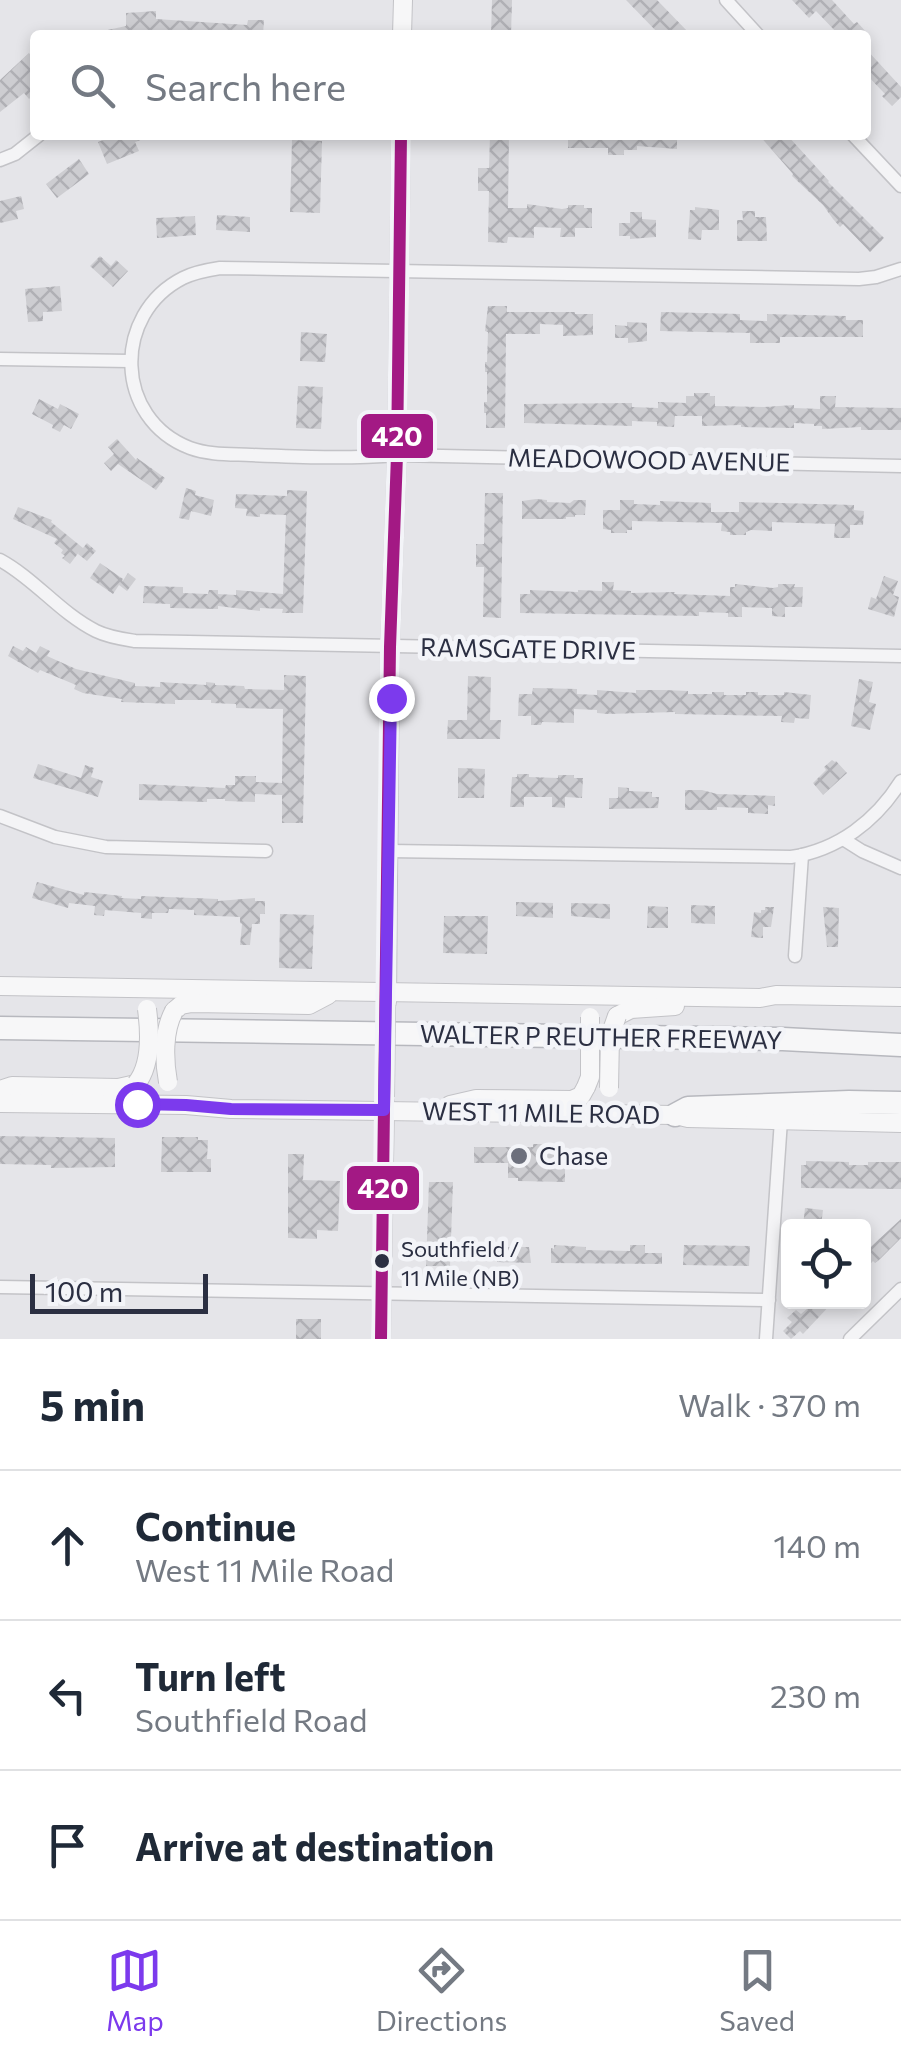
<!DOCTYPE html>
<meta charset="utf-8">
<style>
body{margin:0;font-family:Commissioner,sans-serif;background:#f6f6f7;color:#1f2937}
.controls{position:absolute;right:30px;bottom:30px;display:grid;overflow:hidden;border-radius:10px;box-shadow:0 5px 15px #0003}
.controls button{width:90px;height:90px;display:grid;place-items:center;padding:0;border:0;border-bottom:2px solid #e0e1e3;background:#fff;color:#1f2937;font:50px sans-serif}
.scale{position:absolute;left:30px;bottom:25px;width:178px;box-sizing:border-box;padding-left:10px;border:5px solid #2b2f42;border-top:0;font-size:28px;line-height:35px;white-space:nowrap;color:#2b2f42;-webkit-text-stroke:8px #f3f4f8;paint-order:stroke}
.stop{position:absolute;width:30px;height:30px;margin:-22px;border:8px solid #7c3aed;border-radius:50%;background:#fff}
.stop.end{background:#7c3aed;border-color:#fff;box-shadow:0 2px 10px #0008}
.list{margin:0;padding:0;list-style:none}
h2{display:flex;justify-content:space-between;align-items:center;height:130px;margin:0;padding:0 40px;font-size:42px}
h2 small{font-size:32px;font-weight:400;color:#747a83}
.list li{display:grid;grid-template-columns:65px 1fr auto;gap:30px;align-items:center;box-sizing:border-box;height:150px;padding:0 40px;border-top:2px solid #e0e1e3}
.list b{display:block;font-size:38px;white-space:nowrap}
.list p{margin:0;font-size:32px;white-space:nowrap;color:#747a83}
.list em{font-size:32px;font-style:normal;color:#747a83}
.icon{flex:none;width:55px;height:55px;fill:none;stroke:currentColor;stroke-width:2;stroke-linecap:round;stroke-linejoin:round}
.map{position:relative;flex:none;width:901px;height:1339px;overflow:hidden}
.search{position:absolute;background:#fff;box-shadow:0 5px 15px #0003;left:30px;right:30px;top:30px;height:110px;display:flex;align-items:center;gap:25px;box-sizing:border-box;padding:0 35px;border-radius:10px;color:#747a83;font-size:38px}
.sheet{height:580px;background:#fff}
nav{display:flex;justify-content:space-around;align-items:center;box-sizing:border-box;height:140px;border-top:2px solid #e0e1e3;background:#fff;font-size:28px;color:#747a83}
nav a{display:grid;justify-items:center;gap:5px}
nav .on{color:#7c3aed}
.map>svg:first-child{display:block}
.building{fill:url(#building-cross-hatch)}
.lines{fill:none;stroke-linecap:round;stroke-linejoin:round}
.street-casing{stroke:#c3c3c7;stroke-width:15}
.secondary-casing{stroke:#c3c3c7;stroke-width:20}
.highway-casing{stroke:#b7b8be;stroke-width:25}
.street{stroke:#f4f4f6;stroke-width:12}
.secondary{stroke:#f7f7f8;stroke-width:18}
.highway{stroke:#f7f7f8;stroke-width:22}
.secondary-bridge-casing{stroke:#c3c3c7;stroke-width:20;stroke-linecap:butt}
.secondary-bridge{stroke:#f7f7f8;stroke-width:18}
.bus-1-casing{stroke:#f3f4f8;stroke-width:20}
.bus-1{stroke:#a31984;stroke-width:12}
.route{stroke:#7c3aed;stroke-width:12}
.poi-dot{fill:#6c6f7c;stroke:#f3f4f8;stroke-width:4}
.bus-dot{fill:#2b2f42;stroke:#f3f4f8;stroke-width:4}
.labels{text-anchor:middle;stroke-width:9;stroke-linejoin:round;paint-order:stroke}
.bus-label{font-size:22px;fill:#2b2f42;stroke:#f3f4f8;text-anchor:start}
.street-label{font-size:25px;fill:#2b2f42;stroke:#f3f4f8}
.poi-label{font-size:25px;fill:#2b2f42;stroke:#f3f4f8;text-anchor:start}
.line-badge{stroke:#f3f4f8;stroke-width:4}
.badge-label{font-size:28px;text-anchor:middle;font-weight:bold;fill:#fff}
</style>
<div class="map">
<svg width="901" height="1339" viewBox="0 0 901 1339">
<defs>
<pattern id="building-cross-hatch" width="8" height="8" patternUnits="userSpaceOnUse" patternTransform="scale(2.5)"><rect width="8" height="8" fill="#cdcdd1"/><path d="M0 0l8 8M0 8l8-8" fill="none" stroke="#b0b0b5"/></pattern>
</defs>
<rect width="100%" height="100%" fill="#e5e5e9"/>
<!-- building -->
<g class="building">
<polygon points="492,0 512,0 511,35 491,35"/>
<polygon points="626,0 657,0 691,35 660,35"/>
<polygon points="792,0 832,0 854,24 857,22 869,35 839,35 816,11 809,18"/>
<polygon points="156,11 156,19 247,25 248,20 264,20 263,35 167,35 167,33 104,35 103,31 126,26 126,13"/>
<polygon points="866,49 901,87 901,97 892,106 882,96 885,94 866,74"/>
<polygon points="29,53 35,60 35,93 29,99 24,93 0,112 0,80"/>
<polygon points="116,135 151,135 151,136 135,142 139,151 107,164 98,142"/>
<polygon points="490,135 509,135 508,208 527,208 527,204 562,209 568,208 568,205 584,205 584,208 592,208 592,228 575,228 575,237 560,237 561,228 534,227 534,238 508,237 507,243 488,242 489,191 478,191 478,168 489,168"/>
<polygon points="568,135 677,135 677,149 637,146 637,150 624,150 624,155 608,155 608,148 568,148"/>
<polygon points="759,135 787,135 829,181 828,182 884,238 870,252 843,224 840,227 833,219 823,205 792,176 793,174"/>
<polygon points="292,140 322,141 320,213 290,212"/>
<polygon points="79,159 89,174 57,198 46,184"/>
<polygon points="21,196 24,209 16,211 18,219 0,223 0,201"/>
<polygon points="695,207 719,210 719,230 702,230 701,240 688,239 690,210 695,210"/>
<polygon points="742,211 755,211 755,217 766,217 767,241 737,241 737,220 743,220"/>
<polygon points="630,212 642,212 642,219 656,220 656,237 630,239 630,236 619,236 619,223 630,223"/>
<polygon points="217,215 250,217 250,232 216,230"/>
<polygon points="195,216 196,235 157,238 156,218"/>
<polygon points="100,256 111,266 116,260 128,271 113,287 90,266"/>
<polygon points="60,286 62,311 43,312 43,321 28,322 25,289"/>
<polygon points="488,306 507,306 507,312 575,312 575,314 593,314 593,335 563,336 563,325 540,324 540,334 506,334 505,428 486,428 486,413 484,413 484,402 487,402 487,372 485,372 485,362 487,362 488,332 485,331"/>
<polygon points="661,312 740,314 740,320 767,321 767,314 846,316 846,320 863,320 863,337 780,337 780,343 750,343 750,333 660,331"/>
<polygon points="627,322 647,323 647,341 628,343 628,338 615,338 615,325 627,326"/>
<polygon points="301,332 327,334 325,362 300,361"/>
<polygon points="298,386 323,387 321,429 296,428"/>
<polygon points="694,393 710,393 710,396 715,396 715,406 764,407 794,405 794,408 820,409 820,396 836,396 835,407 901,408 901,430 861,430 861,427 822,429 822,426 814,426 814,424 794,423 794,428 741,427 741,425 702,426 702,416 675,416 674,427 657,426 657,422 632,421 632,426 524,423 524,404 632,403 632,407 658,408 658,402 686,403 686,396 694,396"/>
<polygon points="39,399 58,409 60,404 79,414 71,429 64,425 60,432 52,428 53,425 32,414"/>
<polygon points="117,439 136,460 137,458 165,478 156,490 118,464 111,471 104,463 114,454 108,447"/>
<polygon points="186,488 196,491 195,495 214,500 211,516 191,511 189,520 179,518"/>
<polygon points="287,490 307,491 303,613 282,613 283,609 260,608 260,611 218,606 218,609 170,608 170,604 143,603 144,586 183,587 183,593 208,594 209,590 218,590 218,594 236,595 236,590 283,594 286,515 260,514 260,517 246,516 247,509 235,508 236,494 287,496"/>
<polygon points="485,493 503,493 501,618 483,617 484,567 476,567 476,544 484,544"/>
<polygon points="536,499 547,500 547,502 570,503 574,500 586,500 585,515 575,515 575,517 566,517 566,519 522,519 522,501"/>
<polygon points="620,500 634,500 634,504 660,505 660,501 711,503 711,512 739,512 739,502 854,505 854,510 864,511 863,525 850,525 850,538 834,538 835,524 799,523 772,522 772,531 751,530 746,532 746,535 730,535 730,532 721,531 722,523 632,521 632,530 627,530 627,533 611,533 611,530 603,529 603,510 620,510"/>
<polygon points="18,507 52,520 51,522 83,548 87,543 96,551 87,561 78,554 79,552 70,564 62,558 65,556 61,553 63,550 54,543 57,539 13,519"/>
<polygon points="100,563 123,579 122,582 128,573 136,579 127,591 119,585 113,594 90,578"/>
<polygon points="884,576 898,581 893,595 899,597 894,617 868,609 871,597 876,599"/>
<polygon points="602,582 614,582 613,590 631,591 631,593 675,592 674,594 730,596 730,587 735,587 735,584 773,588 778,587 778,584 795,584 794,587 803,587 802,607 785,607 785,617 772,616 772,608 742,607 742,617 728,617 728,613 699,612 699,616 520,613 520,594 530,594 530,590 578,592 578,590 602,591"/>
<polygon points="13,646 23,651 26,647 36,653 40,646 50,651 47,656 76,669 135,683 135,686 160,687 160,682 206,685 206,682 215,683 215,685 244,686 245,689 284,690 284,675 306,676 303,823 282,823 282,795 255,794 255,802 225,801 225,799 207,799 207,802 139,800 139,784 225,788 226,785 235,785 235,776 256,776 256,782 282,783 283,709 236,708 236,704 211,703 211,700 175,700 175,704 121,702 122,699 83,693 74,689 76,685 40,670 38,673 8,656"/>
<polygon points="468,676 491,677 490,720 501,720 500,739 447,739 448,720 467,720"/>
<polygon points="859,679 873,682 869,702 876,704 870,730 851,726"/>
<polygon points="533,688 577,689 577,694 597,695 597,690 636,693 636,690 665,690 688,691 688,694 712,694 712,692 724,692 724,695 746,695 746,692 758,692 758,695 784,695 784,692 811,695 809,719 795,718 794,723 781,722 782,716 675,714 675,712 608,714 597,713 597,710 574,709 574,723 542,722 541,725 531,725 531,716 518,716 519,694 532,694"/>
<polygon points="832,760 835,762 836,761 847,773 823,795 813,783 826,770 824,767"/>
<polygon points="38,764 81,778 85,765 94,768 91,777 103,781 98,797 33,778"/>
<polygon points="458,768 485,769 484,798 458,798"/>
<polygon points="517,774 529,774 529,777 558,778 558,775 574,775 574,778 583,778 582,798 565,797 565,808 552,807 552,797 524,797 524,807 510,807 512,777 517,777"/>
<polygon points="618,787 629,788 629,791 652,792 652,797 659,797 658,808 609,809 609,798 618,798"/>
<polygon points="685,790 702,790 717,794 775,796 775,806 768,805 768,814 748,813 748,808 717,807 717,810 685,810"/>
<polygon points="37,882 84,895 84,892 122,896 121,898 141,899 141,896 218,899 218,901 255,898 255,901 265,901 265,914 260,914 260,924 252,924 250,945 240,945 242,924 240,923 240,917 194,915 194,910 169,909 168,913 152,913 152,919 141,918 141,913 105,910 104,916 94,915 95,906 69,903 68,908 32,898"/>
<polygon points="516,902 553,903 553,918 516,916"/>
<polygon points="571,903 610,904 610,919 571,916"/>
<polygon points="691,905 715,906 715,924 691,923"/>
<polygon points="648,906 668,907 668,928 647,928"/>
<polygon points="765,907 774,907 771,927 763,927 763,938 751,937 754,912 761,913 761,910 765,910"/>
<polygon points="823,907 839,908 838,947 827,947"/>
<polygon points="280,914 314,915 312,969 279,968"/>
<polygon points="444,916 488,916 487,954 443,953"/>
<polygon points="0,1136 115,1138 115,1167 51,1168 51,1165 0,1164"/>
<polygon points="162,1137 198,1137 198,1140 208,1140 207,1159 211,1159 211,1172 161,1172"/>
<polygon points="533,1144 545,1144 545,1149 565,1149 565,1182 518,1181 518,1178 508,1178 508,1163 474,1163 474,1147 533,1147"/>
<polygon points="288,1154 304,1154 303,1180 340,1181 338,1231 317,1230 317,1239 288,1238"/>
<polygon points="806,1161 849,1162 849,1165 868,1165 868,1162 901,1162 901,1189 801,1188 801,1165 806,1165"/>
<polygon points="429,1182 453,1182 450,1266 426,1266"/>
<polygon points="805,1208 823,1210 821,1226 803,1226"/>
<polygon points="901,1219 901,1238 879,1260 875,1263 873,1261 864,1271 864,1253"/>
<polygon points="497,1244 508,1245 508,1247 529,1247 531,1263 497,1262"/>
<polygon points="554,1245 586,1247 586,1250 630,1251 630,1245 645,1245 645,1253 662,1253 662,1264 551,1263 551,1248 554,1249"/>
<polygon points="684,1245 750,1246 749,1266 683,1265"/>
<polygon points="815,1302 833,1302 803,1334 800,1331 791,1339 783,1331 792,1322 787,1318 796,1310 801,1314"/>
<rect x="296" y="1319" width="25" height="20"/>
</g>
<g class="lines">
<defs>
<g id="street">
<polyline points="726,0 758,35"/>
<polyline points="853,135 901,186"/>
<polyline points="0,160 15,154 39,135"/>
<path d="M901,269L876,277L859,279L220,268C207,270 195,272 183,278C112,314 114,419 190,448C209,455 231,454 251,455C300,457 348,459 397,455L901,466"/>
<polyline points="0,359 130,361"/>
<path d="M0,560C35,579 60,613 96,631C108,637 122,639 135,641L901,656"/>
<polyline points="0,816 55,837 106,847 266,851"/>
<polyline points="843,839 862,851 901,868"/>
<path d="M389,851L791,857C838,850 876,821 901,781"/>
<polyline points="795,956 802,855"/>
<polyline points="0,1287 769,1300"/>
<polyline points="766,1339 781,1120"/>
<polyline points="850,1339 901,1289"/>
</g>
<g id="secondary">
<polyline points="402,35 403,0"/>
<polyline points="0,986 760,998 776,995 901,997"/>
<polyline points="387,1002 390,647 397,455 401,135"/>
<polyline points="174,1011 181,1005 192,1003 309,1005 328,995"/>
<polyline points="617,1016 631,1009 675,1006"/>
<polyline points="0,1090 12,1086 118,1088 136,1084"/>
<polyline points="0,1103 186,1105 231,1109 675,1115 688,1118 901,1123"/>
<polyline points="450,1105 476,1099 572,1100 581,1096 586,1087"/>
<polyline points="381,1339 385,1103"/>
</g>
<g id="highway">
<polyline points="0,1028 783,1039 901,1045"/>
<polyline points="675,1115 688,1108 849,1102 901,1103"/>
</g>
</defs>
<!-- street casing -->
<use href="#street" class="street-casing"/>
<!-- secondary casing -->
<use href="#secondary" class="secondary-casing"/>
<!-- highway casing -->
<use href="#highway" class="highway-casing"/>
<!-- street -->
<use href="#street" class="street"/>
<!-- secondary -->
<use href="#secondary" class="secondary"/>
<!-- highway -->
<use href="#highway" class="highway"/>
<defs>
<g id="secondary-bridge">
<path d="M168,1082C164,1060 163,1031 174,1011"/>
<path d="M136,1084C152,1065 150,1032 147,1009"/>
<polyline points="586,1087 590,1077 590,1017"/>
<polyline points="609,1088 610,1036 617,1016"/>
<polyline points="385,1097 386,1007"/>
</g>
</defs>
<!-- secondary-bridge casing -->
<use href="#secondary-bridge" class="secondary-bridge-casing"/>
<!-- secondary-bridge -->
<use href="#secondary-bridge" class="secondary-bridge"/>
<defs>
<polyline id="bus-1" points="381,1339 390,647 397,455 401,135"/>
</defs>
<!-- bus-1 casing -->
<use href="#bus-1" class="bus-1-casing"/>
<!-- bus-1 -->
<use href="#bus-1" class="bus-1"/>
</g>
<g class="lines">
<!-- route -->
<polyline class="route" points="137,1104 186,1105 231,1109 384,1110 391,698"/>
</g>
<!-- markers -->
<circle class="poi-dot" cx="519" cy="1156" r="10"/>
<circle class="bus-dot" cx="382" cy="1261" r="9"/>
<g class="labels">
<!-- bus labels -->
<g class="bus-label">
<text x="401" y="1257">Southfield /<tspan x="401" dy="29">11 Mile (NB)</tspan></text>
</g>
<!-- street labels -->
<g class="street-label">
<text transform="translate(649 460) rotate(1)" y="9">MEADOWOOD AVENUE</text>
<text transform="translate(528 649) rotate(1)" y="9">RAMSGATE DRIVE</text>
<text transform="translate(601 1037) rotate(1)" y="9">WALTER P REUTHER FREEWAY</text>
<text transform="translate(541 1113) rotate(1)" y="9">WEST 11 MILE ROAD</text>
</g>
<!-- poi labels -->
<g class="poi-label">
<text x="539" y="1165">Chase</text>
</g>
</g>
<g class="line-badge">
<rect x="359" y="412" width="76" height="48" rx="10" fill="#a31984"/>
<rect x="345" y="1164" width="76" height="48" rx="10" fill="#a31984"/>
</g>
<g class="badge-label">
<text x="397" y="446">420</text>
<text x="383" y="1198">420</text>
</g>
</svg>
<div class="controls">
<button><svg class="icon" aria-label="locate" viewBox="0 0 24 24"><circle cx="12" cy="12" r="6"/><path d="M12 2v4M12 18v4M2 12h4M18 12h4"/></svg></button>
</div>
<div class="scale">100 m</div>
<div class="stop" style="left:137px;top:1104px"></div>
<div class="stop end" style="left:391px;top:698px"></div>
<div class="search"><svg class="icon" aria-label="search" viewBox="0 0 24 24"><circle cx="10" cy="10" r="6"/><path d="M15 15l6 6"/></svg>Search here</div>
</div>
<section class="sheet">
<h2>5 min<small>Walk · 370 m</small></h2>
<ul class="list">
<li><svg class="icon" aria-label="ahead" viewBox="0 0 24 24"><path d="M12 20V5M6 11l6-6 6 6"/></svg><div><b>Continue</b><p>West 11 Mile Road</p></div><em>140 m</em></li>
<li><svg class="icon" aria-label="left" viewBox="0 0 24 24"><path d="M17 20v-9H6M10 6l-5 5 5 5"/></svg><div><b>Turn left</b><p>Southfield Road</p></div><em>230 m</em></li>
<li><svg class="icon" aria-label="arrive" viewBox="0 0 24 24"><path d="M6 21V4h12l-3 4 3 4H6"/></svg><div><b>Arrive at destination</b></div></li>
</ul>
</section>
<nav>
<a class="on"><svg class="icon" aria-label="map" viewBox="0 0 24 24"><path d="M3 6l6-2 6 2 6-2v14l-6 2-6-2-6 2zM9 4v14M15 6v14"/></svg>Map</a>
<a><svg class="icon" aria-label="directions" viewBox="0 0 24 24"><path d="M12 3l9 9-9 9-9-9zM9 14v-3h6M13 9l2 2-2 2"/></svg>Directions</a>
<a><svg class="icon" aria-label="saved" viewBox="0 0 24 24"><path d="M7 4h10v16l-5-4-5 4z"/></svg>Saved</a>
</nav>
